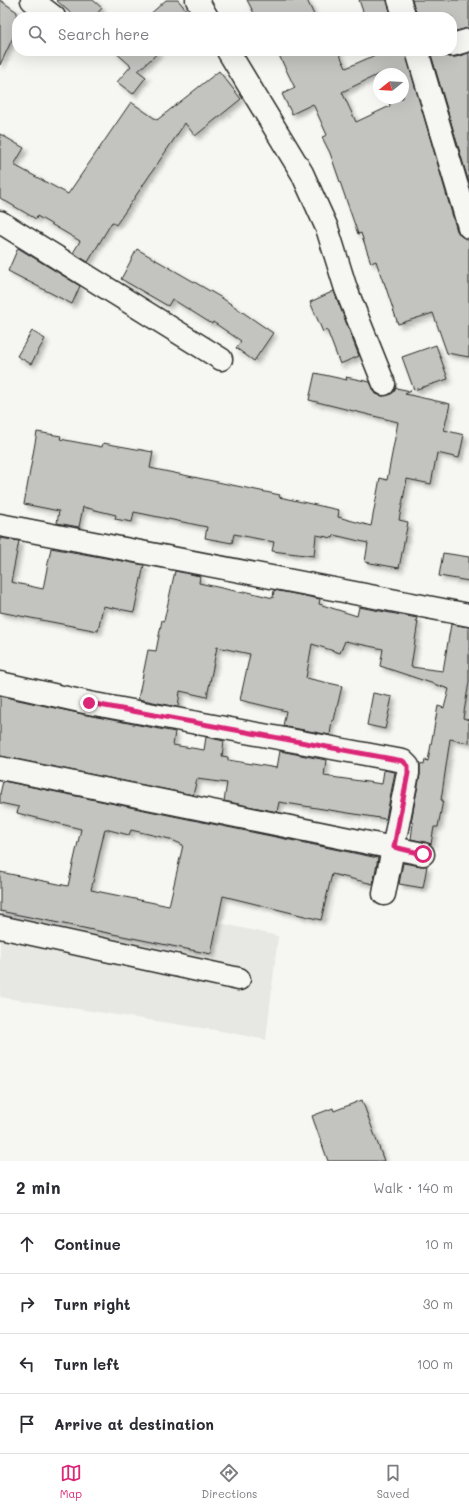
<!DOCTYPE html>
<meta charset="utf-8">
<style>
body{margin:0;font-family:Mali,sans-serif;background:#f2f2f3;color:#2b2b33}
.compass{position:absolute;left:373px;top:68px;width:36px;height:36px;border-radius:50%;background:#fff;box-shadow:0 4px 16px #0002;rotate:252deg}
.stop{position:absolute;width:12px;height:12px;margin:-9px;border:3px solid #db2777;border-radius:50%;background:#fff}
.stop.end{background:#db2777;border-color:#fff;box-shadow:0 1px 4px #0008}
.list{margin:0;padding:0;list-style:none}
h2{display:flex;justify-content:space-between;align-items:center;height:52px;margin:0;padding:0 16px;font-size:17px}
h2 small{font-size:13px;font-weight:400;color:#7c7c81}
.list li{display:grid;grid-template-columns:26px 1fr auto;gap:12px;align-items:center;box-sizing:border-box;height:60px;padding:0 16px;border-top:1px solid #e1e1e2}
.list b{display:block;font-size:15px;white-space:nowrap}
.list em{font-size:13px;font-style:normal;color:#7c7c81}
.icon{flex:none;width:22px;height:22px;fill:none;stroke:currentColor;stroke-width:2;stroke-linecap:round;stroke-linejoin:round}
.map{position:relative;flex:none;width:469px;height:1161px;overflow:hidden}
.search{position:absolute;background:#fff;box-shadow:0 4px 16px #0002;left:12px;right:12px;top:12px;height:44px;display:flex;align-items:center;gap:10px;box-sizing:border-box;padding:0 14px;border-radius:16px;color:#7c7c81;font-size:15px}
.sheet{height:292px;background:#fff}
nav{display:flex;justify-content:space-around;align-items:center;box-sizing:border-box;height:56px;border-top:1px solid #e1e1e2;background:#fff;font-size:11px;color:#7c7c81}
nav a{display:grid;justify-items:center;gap:2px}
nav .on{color:#db2777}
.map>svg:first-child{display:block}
.built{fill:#e7e7e3}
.building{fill:#c3c3c0;stroke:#2b2b2b;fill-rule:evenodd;filter:url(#shadow)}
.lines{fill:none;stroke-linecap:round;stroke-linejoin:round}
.street-casing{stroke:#2b2b2b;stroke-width:25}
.street{stroke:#f6f6f2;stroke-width:22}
.route{stroke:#db2777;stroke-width:5}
</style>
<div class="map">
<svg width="469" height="1161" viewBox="0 0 469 1161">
<defs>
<filter id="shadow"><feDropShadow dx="3.5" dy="3.5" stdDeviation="2" flood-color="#0004"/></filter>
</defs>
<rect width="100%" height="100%" fill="#f6f6f2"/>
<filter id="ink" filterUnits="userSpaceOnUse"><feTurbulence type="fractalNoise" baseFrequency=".025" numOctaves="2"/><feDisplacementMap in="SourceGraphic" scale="8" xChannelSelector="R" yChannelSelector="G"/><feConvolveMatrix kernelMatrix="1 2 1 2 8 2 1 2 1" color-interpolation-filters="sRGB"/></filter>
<g filter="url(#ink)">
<!-- built -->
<polygon class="built" points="0,874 278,936 266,1040 221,1031 0,997"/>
<!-- building -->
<g class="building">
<polygon points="0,0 17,12 17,29 0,65"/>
<polygon points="56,0 93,0 102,8 94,17 75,17"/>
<polygon points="166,0 178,0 192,17 147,17"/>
<polygon points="247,0 307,0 315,17 256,17"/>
<polygon points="359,0 387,0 392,17 365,17"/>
<polygon points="412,0 469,0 469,28 452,32 452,17 417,17"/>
<polygon points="114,51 160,51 138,71 146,77 133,94 117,82 131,66"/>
<path d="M277,51H338L346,68L384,51H405L457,231L461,236L469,239V357L447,353L433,313L398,324L384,282H383L376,261L371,263L361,233L358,234L330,153L322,137L327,135L313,104L292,114L282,94L295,88ZM379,74H403V98H388L390,106L356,122L342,92Z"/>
<polygon points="430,51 441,51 444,54 449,57 456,57 469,53 469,183"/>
<polygon points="219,71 241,99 195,136 185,123 116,225 112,222 88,262 73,253 80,241 37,216 36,219 0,198 0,134 24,148 14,165 68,194 131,102 157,120"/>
<polygon points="18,248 80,286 72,304 8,271"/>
<polygon points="137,249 222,298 273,333 254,361 236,348 241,341 213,322 212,324 172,299 168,306 121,279"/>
<polygon points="334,291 359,356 340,364 327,330 323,332 310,302"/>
<polygon points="32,331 45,339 31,364 17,356"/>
<polygon points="436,345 448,379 414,390 402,357"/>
<polygon points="315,373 347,380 346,377 370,382 376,394 382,396 389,395 394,392 396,388 411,391 405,394 450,404 444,430 464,435 459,458 437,453 431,484 407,479 399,520 408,522 399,568 365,562 368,543 334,535 333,538 316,535 314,556 272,551 274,542 234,534 232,543 205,538 207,527 134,512 132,522 115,519 116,515 83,507 79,527 57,523 59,511 24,504 37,432 61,436 60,439 102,447 103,443 153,452 150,468 280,495 279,497 339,510 338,517 371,526 380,478 387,480 398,422 309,400"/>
<polygon points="0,538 19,541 11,582 43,589 51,548 144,565 134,612 103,606 98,631 0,612"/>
<polygon points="443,553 469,557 469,581 439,576"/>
<polygon points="175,571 200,576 199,583 244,593 244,591 273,598 274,590 320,599 319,604 357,616 359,607 417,618 416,621 418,621 411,667 443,671 451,624 469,627 469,682 463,718 469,720 469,743 450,739 441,800 443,800 438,827 434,827 431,844 425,842 411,839 413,823 411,822 420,775 420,764 424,765 425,760 428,761 438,706 444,708 449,689 380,666 383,649 345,641 340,653 312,644 306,678 342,686 334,720 332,720 330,735 283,726 286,711 240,700 250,654 217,647 207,697 180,691 178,707 138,699 148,650 156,651 162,620 164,621"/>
<polygon points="373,693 392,697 385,729 367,725"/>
<polygon points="0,696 87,715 175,732 173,745 204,750 206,737 224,741 222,756 228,757 228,760 277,768 280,751 326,760 324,776 382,784 384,770 395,772 386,819 279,802 277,812 224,801 227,783 197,779 193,795 0,756"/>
<path d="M3,781L378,858L373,884L332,874L321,920L223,896L211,954L0,911V872L68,886L81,829L17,813L19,807L0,803V794ZM105,829L129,835L131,830L170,839L183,845L169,906L91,890Z"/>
<polygon points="403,863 421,866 427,866 423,888 399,884"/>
<polygon points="362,1100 384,1161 328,1161 312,1116 333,1108 334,1111"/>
</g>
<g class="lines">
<defs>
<g id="street">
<polyline points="32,0 54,17"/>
<polyline points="197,0 207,17"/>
<polyline points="399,0 405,17"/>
<polyline points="452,45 469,40"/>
<polyline points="228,51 302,173 327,228 346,289 384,384"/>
<polyline points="417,51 469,227"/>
<polyline points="0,222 221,359"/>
<polyline points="0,525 469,615"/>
<polyline points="0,683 89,703 403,761 408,766 408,773 384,894"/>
<polyline points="0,768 423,854"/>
<polyline points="0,927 239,979"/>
</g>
</defs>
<!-- street casing -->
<use href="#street" class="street-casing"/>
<!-- street -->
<use href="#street" class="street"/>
</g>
</g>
<g class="lines" filter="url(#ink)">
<!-- route -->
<polyline class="route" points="89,703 403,761 408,766 408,773 394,847 423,854"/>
</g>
</svg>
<svg class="compass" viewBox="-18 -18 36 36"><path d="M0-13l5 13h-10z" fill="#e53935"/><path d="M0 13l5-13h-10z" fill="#7c7c81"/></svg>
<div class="stop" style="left:423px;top:854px"></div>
<div class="stop end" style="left:89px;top:703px"></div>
<div class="search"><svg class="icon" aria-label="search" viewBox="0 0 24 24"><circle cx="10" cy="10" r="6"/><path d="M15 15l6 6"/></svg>Search here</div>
</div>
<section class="sheet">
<h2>2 min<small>Walk · 140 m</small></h2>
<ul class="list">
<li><svg class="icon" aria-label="ahead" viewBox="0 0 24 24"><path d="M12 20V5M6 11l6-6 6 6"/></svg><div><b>Continue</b></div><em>10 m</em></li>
<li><svg class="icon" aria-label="right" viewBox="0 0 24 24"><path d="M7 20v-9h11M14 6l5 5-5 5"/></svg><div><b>Turn right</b></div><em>30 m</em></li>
<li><svg class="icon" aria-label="left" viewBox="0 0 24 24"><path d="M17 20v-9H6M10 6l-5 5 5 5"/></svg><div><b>Turn left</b></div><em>100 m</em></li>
<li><svg class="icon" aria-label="arrive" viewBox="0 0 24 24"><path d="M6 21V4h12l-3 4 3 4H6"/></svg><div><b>Arrive at destination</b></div></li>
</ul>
</section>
<nav>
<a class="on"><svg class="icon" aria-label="map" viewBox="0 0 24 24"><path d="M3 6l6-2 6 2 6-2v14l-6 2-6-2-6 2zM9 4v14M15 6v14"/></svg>Map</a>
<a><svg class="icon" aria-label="directions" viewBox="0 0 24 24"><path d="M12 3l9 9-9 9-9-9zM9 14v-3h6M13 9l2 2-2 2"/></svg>Directions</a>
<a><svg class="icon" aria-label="saved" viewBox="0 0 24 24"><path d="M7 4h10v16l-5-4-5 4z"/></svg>Saved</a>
</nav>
